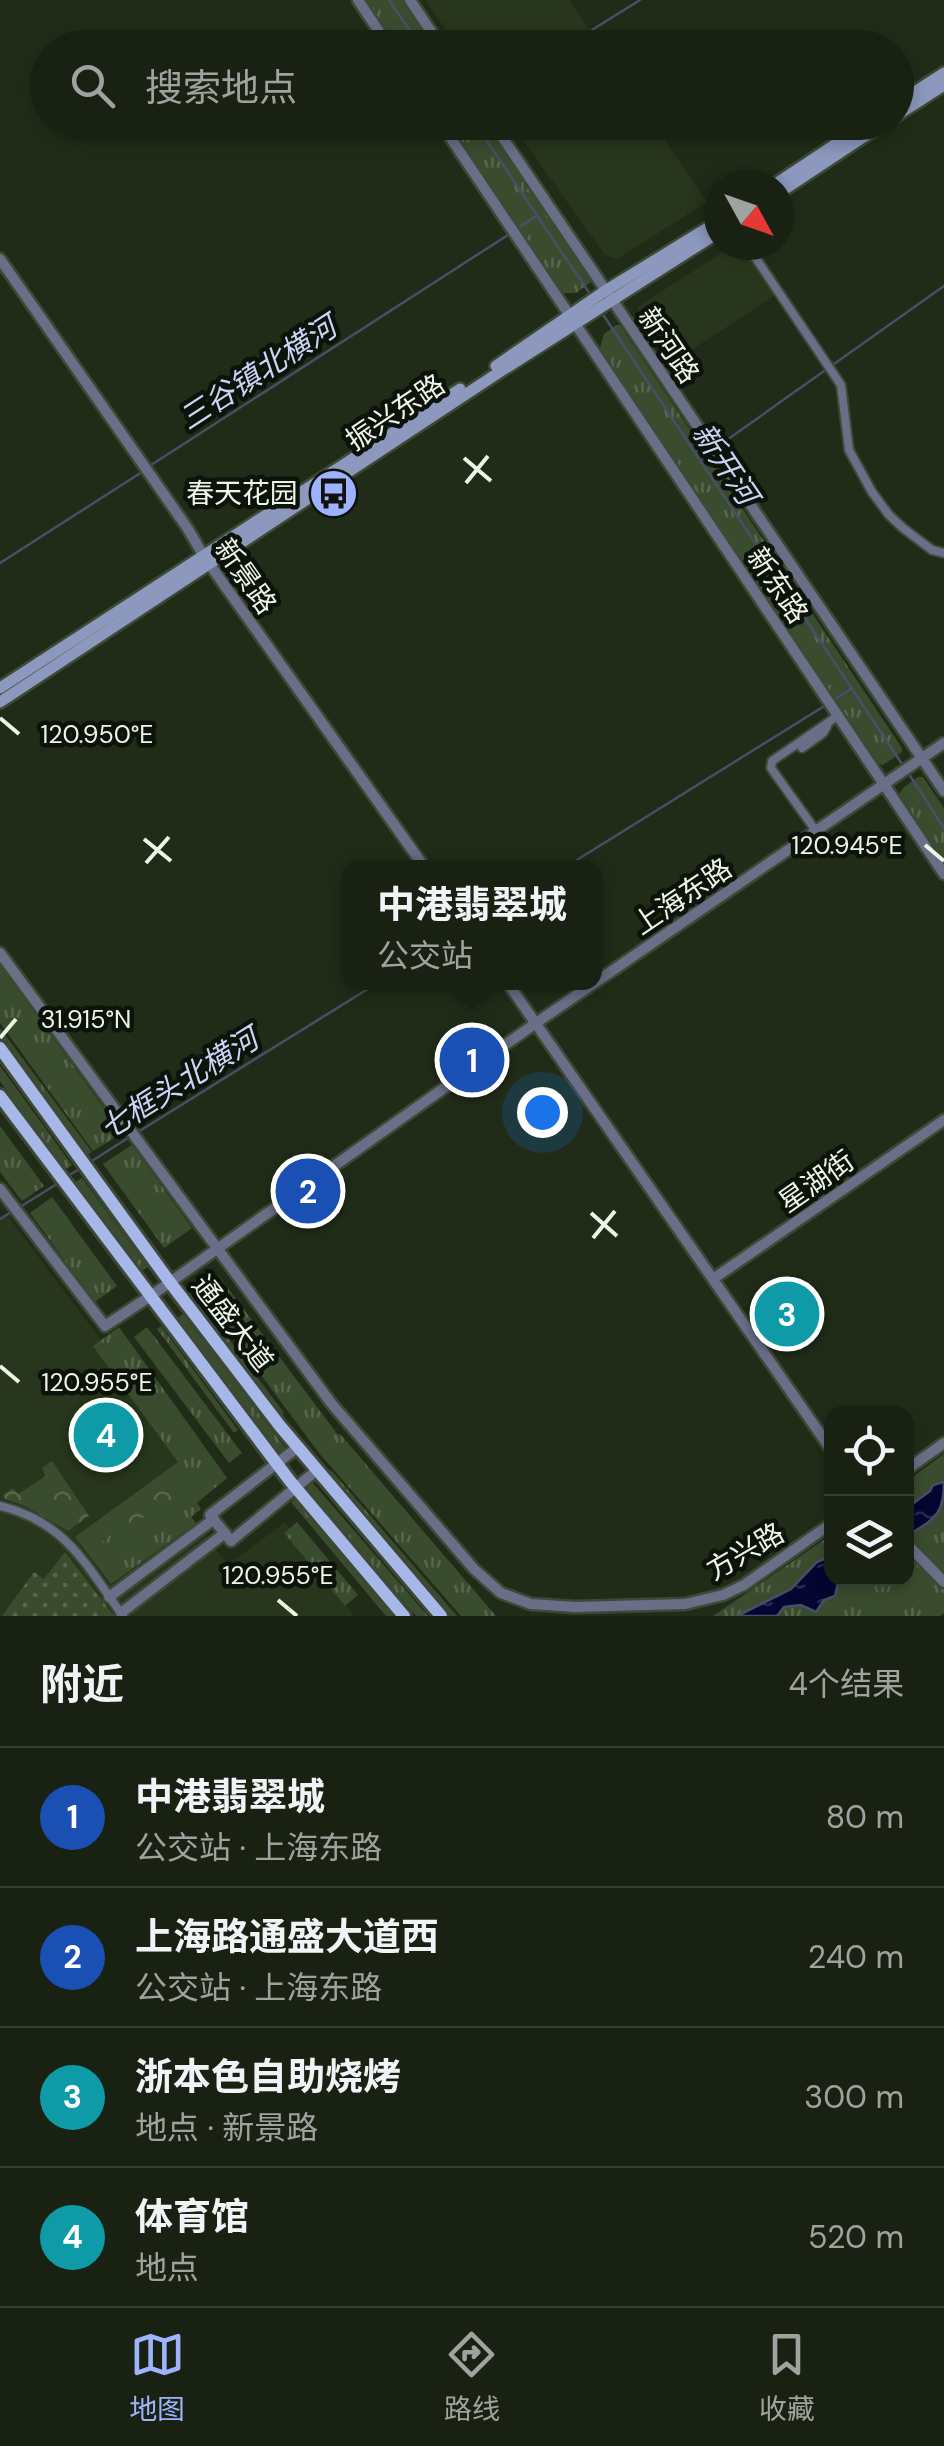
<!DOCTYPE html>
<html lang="zh">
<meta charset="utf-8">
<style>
body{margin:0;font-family:"DM Sans","Noto Sans SC",sans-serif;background:#21291b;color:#f1f3f6}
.controls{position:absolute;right:30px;bottom:30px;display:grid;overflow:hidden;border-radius:20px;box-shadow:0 5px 15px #0003}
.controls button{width:90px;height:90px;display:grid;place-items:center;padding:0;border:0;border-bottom:2px solid #363e32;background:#182112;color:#f1f3f6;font:50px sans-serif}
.compass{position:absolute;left:704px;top:170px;width:90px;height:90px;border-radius:50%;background:#182112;box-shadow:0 5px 15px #0003;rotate:130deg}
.you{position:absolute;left:542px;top:1112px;width:35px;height:35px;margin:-25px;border:8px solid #fff;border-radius:50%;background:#1a73e8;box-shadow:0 0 0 15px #1a73e833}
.badge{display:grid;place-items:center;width:65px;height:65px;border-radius:50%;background:#9db4fd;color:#fff;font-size:32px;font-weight:700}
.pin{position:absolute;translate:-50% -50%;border:5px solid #fff;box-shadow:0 2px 10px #0006}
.popup{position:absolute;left:342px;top:860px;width:260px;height:130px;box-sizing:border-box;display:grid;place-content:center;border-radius:20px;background:#182112;filter:drop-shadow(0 2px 8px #0005);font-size:32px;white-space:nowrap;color:#9fa39f}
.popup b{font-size:38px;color:#f1f3f6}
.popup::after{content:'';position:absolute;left:50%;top:100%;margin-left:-20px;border:20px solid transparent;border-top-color:#182112}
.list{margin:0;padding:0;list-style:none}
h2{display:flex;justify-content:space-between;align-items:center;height:130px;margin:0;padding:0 40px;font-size:42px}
h2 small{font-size:32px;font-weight:400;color:#9fa39f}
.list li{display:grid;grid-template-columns:65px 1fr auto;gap:30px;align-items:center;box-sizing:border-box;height:140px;padding:0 40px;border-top:2px solid #363e32}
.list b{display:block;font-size:38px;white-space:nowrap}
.list p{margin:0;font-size:32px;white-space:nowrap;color:#9fa39f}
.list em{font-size:32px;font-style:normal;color:#9fa39f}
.icon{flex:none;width:55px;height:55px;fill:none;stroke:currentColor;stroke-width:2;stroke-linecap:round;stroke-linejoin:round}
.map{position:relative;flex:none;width:944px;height:1616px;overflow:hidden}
.search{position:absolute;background:#182112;box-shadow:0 5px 15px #0003;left:30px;right:30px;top:30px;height:110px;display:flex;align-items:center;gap:25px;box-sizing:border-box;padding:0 35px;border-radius:55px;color:#9fa39f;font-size:38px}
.sheet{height:690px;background:#182112}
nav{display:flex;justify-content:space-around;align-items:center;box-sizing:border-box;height:140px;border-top:2px solid #363e32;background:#182112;font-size:28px;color:#9fa39f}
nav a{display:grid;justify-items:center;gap:5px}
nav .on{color:#9db4fd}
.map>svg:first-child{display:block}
.built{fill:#27361c}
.grass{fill:url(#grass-tufts)}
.forest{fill:url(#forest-crowns)}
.park{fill:url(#park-dots)}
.water{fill:url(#water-ripples);stroke:#4a4d68;stroke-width:2.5}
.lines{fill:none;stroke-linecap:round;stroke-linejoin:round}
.stream{stroke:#4a4d68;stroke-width:2.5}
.minor-casing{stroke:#3d4835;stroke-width:12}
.tertiary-casing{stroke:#3d4835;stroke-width:15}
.secondary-casing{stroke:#3d4835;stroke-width:16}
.primary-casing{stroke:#3d4835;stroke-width:18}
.minor{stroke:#686f87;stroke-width:8}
.tertiary{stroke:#686f87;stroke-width:10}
.secondary{stroke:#8c98bd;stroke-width:11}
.primary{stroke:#a7b7e7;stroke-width:12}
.ticks{fill:none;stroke:#edf5e9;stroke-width:4}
.labels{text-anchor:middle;stroke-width:9;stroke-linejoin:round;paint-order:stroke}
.street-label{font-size:28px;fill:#edf5e9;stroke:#0d120a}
.poi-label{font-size:28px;fill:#edf5e9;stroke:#0d120a;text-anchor:end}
.water-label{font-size:30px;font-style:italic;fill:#cad5f5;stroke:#0d120a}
.ticks-label{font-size:25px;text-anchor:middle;fill:#edf5e9;stroke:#0d120a;stroke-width:9;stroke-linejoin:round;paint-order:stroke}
</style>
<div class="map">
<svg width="944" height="1616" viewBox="0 0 944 1616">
<defs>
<pattern id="grass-tufts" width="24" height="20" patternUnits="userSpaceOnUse" patternTransform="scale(2.5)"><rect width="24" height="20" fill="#3a4c2e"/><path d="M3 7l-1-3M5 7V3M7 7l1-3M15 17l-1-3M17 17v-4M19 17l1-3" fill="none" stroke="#57664c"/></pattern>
<pattern id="forest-crowns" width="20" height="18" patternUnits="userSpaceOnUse" patternTransform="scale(2.5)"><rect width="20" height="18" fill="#3a4c2e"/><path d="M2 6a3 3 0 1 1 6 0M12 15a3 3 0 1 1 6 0" fill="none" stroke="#57664c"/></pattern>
<pattern id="park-dots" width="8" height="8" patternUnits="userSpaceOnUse" patternTransform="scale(2.5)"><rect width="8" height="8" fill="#3a4c2e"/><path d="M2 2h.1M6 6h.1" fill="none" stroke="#57664c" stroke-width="1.8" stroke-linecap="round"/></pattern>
<pattern id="water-ripples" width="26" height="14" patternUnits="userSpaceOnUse" patternTransform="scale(2.5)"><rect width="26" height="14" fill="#040530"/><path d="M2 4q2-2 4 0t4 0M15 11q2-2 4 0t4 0" fill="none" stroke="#292a4e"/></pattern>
</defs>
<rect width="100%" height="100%" fill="#202c18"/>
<!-- built -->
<g class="built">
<polygon points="425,0 569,0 601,47 458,47"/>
<polygon points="511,123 653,123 707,202 617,259 605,255"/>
<polygon points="734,245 749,245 780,292 670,364 637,312 639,306"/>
<polygon points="7,1215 101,1340 119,1327 227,1478 197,1502 201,1509 191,1517 228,1565 285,1522 354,1616 0,1616 0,1219"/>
</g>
<!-- grass -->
<g class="grass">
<polygon points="364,0 404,0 436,47 395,47"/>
<polygon points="445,123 487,123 592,278 591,282 576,293 559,293"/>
<polygon points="616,325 620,325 902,748 902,752 883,765 879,764 599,352 604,334"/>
<polygon points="918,777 923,777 944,808 944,866 897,797 903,788"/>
<polygon points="0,965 122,1133 93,1151 0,1023"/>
<polygon points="0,1028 92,1152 87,1155 0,1037"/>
<polygon points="0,1066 72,1165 65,1170 0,1081"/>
<polygon points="0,1126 44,1186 22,1201 0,1172"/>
<polygon points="132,1145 192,1228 164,1248 103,1164"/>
<polygon points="82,1178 148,1267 140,1272 74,1183"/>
<polygon points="52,1197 117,1286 95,1302 30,1213"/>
<polygon points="218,1275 338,1435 340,1434 496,1616 461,1616 319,1453 198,1290"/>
<polygon points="198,1298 284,1413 280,1416 194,1302"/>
<polygon points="183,1314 293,1458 286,1463 176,1319"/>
<polygon points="161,1326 238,1430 234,1433 157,1329"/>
<polygon points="119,1327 227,1478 197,1503 201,1509 191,1517 196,1523 111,1584 75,1537 178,1462 93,1346"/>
<polygon points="147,1327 242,1453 229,1463 134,1337"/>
<polygon points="944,1454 944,1613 940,1616 713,1616 831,1535 832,1578 906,1578 907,1481"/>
<polygon points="331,1470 457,1616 450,1616 327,1474"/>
<polygon points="312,1482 428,1616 416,1616 306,1488"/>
<polygon points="295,1499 390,1613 393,1616 386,1616 291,1502"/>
<polygon points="297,1522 358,1595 345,1606 284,1533"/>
</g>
<!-- forest -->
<g class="forest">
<polygon points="52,1461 89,1516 68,1531 25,1506 5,1499 3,1495 13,1488 18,1494 46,1476 42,1468"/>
<path d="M164,1477L180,1478L199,1487L197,1499L188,1510L140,1518L120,1528L91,1550L87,1543C99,1522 119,1512 139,1499C148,1493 155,1484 164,1477Z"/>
</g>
<!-- park -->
<polygon class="park" points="65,1552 114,1616 2,1616 34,1572 44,1579"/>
<!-- water -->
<g class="water">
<path d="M944,1482C944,1517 933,1519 907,1536V1508L930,1491L933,1485Z"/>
<polygon points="831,1556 832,1578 839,1579 835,1596 824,1600 816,1612 801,1605 784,1607 777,1616 737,1616 791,1589 817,1562"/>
</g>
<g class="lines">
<!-- stream -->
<g class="stream">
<polyline points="389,0 422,48"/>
<polyline points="587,33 640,0"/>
<polyline points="474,122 590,294"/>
<polyline points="518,228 536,216"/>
<polyline points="602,313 902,764"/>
<polyline points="717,447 944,286"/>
<polyline points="148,467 511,233"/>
<polyline points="0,563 142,472"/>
<polyline points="832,701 851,689"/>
<polyline points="907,771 944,828"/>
<polyline points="564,868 826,705"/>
<polyline points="138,1132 379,982"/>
<polyline points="92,1161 131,1136"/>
<polyline points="66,1177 81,1168"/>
<polyline points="20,1207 60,1182"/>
<polyline points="0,1219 13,1211"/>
</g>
<defs>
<g id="minor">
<polyline points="747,245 841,385 849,450 872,492 889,515 903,528 932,550 944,553"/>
<polyline points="802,748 823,733 827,726"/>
<polyline points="816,831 771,768 772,761 839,715"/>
<path d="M0,1506C66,1522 86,1565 123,1616"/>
</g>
<g id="tertiary">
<polyline points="358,0 390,48"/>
<polyline points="410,0 442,48"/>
<polyline points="440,122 944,874"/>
<polyline points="492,122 944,791"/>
<polyline points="0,259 188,529 203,555 425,868"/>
<polyline points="0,953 331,1403 474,1569 501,1593 531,1604 575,1607 685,1604 723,1595 744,1585 832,1523"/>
<polyline points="507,982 832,1451"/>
<polyline points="0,1189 105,1326 152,1295 536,1023 944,743"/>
<polyline points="713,1279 944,1120"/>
<polyline points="298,1447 210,1515 231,1541 317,1470"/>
<polyline points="906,1470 944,1443"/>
<polyline points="906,1543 944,1582"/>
<polyline points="109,1597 214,1519"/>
<polyline points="121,1613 225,1533"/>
</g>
<g id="secondary">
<polyline points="896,104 944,73"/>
<polyline points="896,116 944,85"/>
<polyline points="774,185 869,122"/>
<polyline points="779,193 886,122"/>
<polyline points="496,366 605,291 719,221"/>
<polyline points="0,688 460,389"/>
<polyline points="0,702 498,373 719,232"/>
</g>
<g id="primary">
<polyline points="0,1048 169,1281 280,1426 441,1616"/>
<polyline points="0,1096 290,1481 404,1616"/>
</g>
</defs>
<!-- minor casing -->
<use href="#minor" class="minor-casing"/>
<!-- tertiary casing -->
<use href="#tertiary" class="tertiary-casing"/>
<!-- secondary casing -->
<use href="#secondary" class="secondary-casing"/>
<!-- primary casing -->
<use href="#primary" class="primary-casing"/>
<!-- minor -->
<use href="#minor" class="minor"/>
<!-- tertiary -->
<use href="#tertiary" class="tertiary"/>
<!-- secondary -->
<use href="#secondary" class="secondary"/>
<!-- primary -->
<use href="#primary" class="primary"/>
</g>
<!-- ticks -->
<path class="ticks" d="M464,458L491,481M466,483L488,456M0,718L19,734M144,839L171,861M925,845L944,861M146,863L169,837M0,1038L16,1019M591,1213L617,1236M593,1238L615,1211M0,1366L19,1382M278,1600L297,1616"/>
<!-- icons -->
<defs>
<symbol id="bus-disc" viewBox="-11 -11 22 22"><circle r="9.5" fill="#9db4fd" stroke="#0d120a"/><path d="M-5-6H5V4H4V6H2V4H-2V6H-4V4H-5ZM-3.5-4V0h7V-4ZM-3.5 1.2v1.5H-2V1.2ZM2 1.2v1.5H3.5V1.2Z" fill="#111"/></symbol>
</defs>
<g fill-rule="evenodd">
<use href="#bus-disc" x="306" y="466" width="55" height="55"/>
</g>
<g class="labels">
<!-- street labels -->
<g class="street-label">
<text transform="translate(669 345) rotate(56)" y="10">新河路</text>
<text transform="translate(395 412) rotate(-34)" y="10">振兴东路</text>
<text transform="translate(246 576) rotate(55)" y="10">新景路</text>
<text transform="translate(778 585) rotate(56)" y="10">新东路</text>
<text transform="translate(682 896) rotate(-34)" y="10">上海东路</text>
<text transform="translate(816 1181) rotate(-35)" y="10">星湖街</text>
<text transform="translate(233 1323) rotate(52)" y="10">通盛大道</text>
<text transform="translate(745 1551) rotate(-30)" y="10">方兴路</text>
</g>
<!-- poi labels -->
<g class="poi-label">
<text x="298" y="503">春天花园</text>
</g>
<!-- water labels -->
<g class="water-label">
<text transform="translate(258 373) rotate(-33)" y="10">三谷镇北横河</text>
<text transform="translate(725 464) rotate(56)" y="10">新开河</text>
<text transform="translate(179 1084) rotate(-32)" y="10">七框头北横河</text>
</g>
</g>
<g class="ticks-label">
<text x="97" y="743">120.950°E</text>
<text x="847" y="854">120.945°E</text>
<text x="86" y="1028">31.915°N</text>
<text x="97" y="1391">120.955°E</text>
<text x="278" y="1584">120.955°E</text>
</g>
</svg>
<div class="controls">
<button><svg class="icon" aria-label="locate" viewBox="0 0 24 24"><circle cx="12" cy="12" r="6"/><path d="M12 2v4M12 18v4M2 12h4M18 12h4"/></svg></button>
<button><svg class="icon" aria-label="layers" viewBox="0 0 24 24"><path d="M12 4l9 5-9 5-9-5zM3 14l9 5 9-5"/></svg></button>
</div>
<svg class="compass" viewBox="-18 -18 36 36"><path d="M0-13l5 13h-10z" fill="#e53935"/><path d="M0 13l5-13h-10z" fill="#9fa39f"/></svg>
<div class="you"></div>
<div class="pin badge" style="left:472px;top:1060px;background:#1a4fb4">1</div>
<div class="popup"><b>中港翡翠城</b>公交站</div>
<div class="pin badge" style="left:308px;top:1191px;background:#1a4fb4">2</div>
<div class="pin badge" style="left:787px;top:1314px;background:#0f9aa8">3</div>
<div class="pin badge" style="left:106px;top:1435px;background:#0f9aa8">4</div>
<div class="search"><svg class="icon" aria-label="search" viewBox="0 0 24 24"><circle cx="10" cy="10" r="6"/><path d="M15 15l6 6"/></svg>搜索地点</div>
</div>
<section class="sheet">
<h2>附近<small>4个结果</small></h2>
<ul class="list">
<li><span class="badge" style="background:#1a4fb4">1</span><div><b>中港翡翠城</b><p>公交站 · 上海东路</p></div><em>80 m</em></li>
<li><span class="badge" style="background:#1a4fb4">2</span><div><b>上海路通盛大道西</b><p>公交站 · 上海东路</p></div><em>240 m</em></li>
<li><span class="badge" style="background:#0f9aa8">3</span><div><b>浙本色自助烧烤</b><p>地点 · 新景路</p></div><em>300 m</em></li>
<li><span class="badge" style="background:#0f9aa8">4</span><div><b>体育馆</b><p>地点</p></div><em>520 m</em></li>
</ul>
</section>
<nav>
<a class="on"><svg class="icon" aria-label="map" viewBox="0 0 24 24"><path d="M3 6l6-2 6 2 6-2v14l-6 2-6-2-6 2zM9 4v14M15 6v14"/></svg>地图</a>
<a><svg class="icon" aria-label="directions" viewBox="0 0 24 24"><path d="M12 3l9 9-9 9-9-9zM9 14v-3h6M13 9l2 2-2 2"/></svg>路线</a>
<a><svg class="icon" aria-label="saved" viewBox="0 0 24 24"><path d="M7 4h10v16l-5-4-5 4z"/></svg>收藏</a>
</nav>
